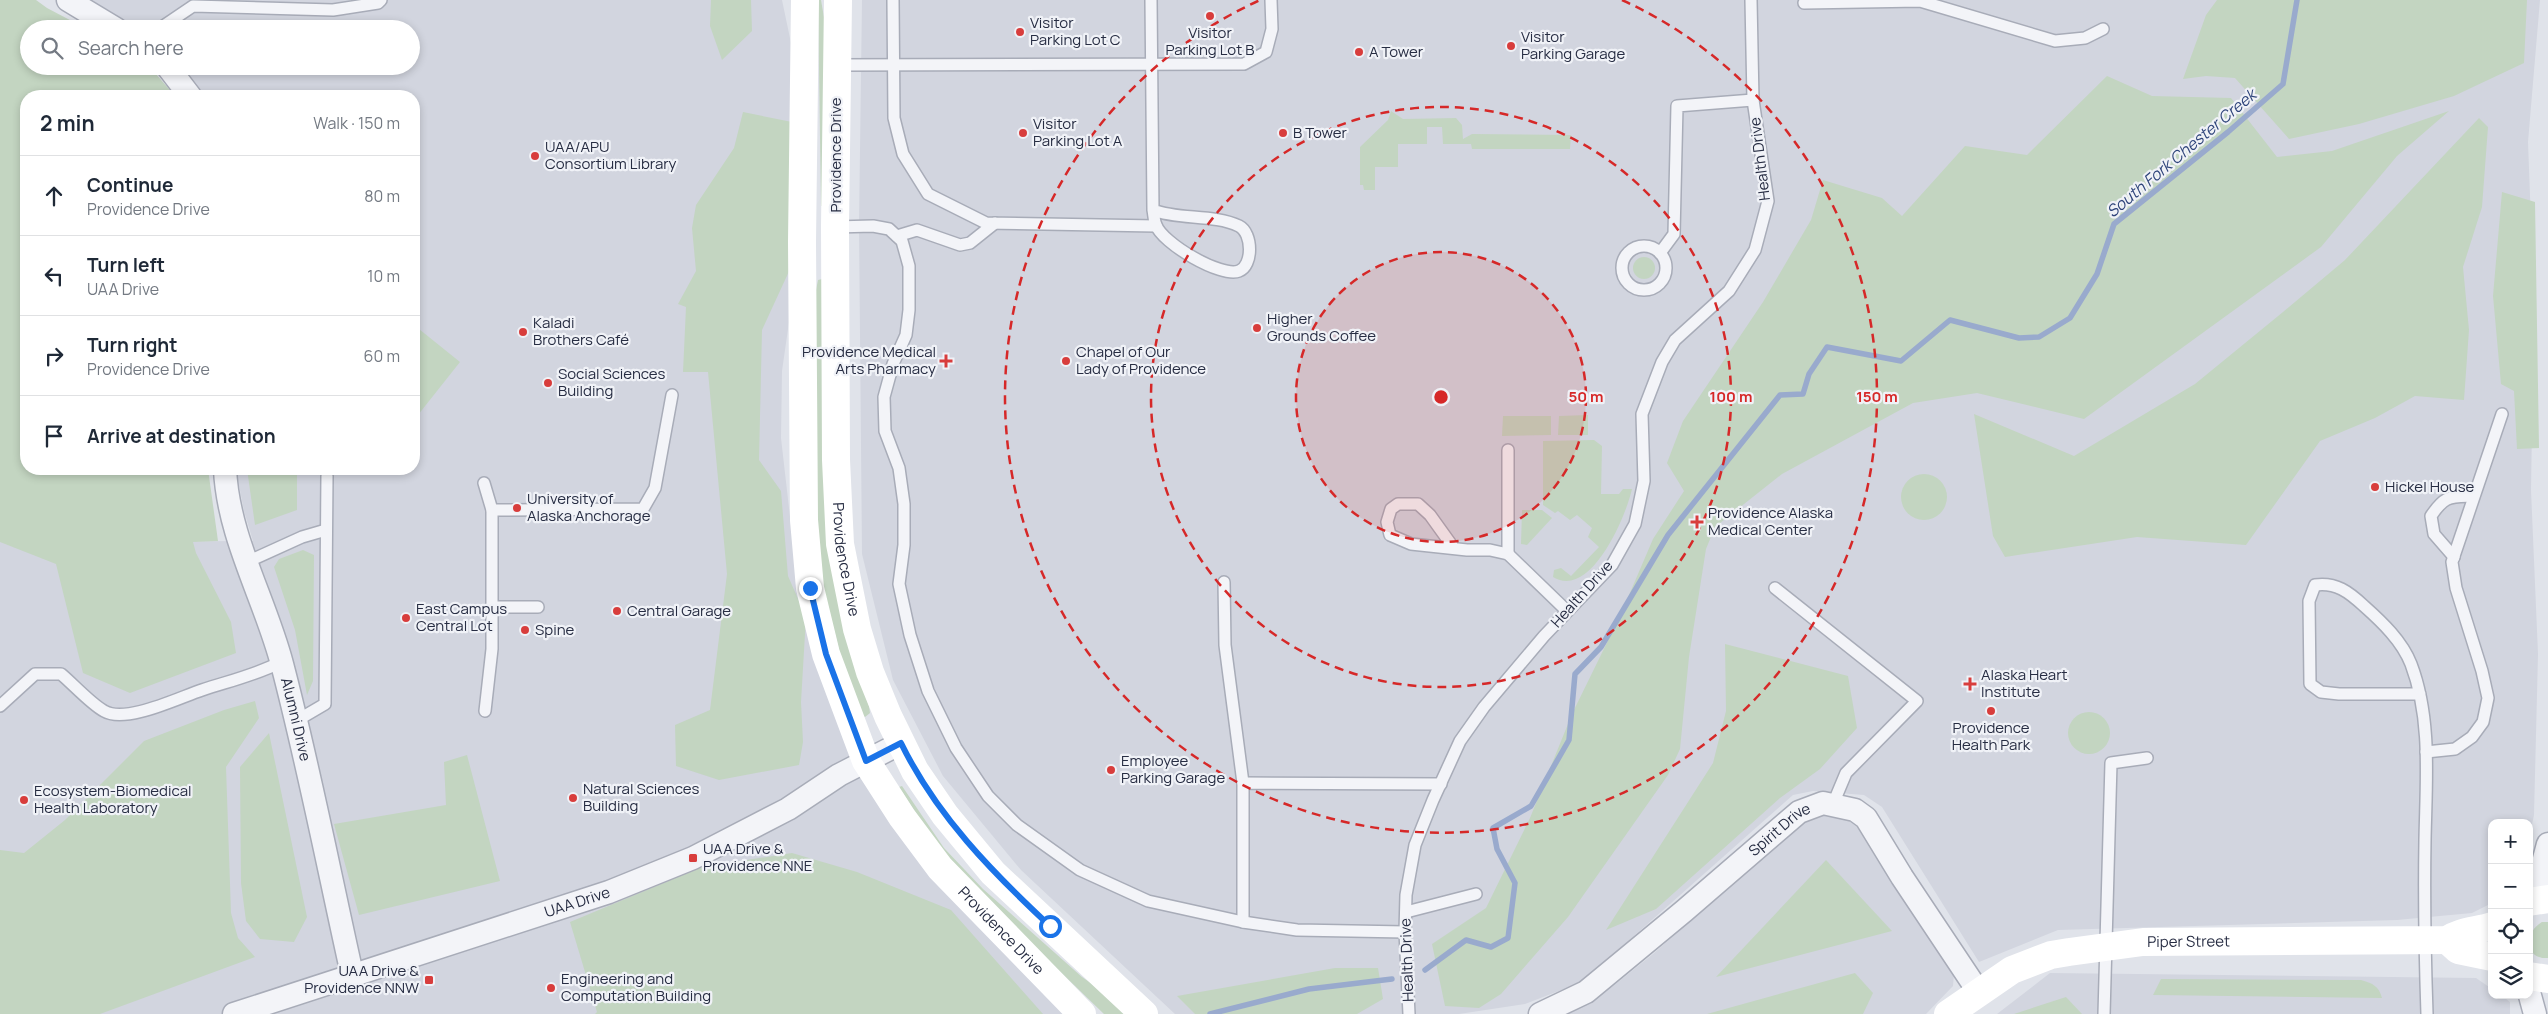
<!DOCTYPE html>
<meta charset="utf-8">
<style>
body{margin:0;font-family:Manrope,sans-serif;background:#f2f2f3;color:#1f2937}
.controls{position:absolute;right:15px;bottom:15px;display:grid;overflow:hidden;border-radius:10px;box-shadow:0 2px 8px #0003}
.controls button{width:45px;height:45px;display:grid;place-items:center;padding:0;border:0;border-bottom:1px solid #e0e1e3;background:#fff;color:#1f2937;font:25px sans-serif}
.stop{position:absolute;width:15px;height:15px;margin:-11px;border:4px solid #1a73e8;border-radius:50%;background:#fff}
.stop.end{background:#1a73e8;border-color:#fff;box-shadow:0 1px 5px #0008}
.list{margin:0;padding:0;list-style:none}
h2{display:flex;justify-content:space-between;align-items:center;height:65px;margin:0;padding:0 20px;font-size:21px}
h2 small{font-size:16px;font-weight:400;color:#747a83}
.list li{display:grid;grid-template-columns:32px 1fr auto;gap:15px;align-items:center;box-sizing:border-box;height:80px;padding:0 20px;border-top:1px solid #e0e1e3}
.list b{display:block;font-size:19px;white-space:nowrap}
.list p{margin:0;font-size:16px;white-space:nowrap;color:#747a83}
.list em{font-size:16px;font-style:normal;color:#747a83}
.icon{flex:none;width:28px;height:28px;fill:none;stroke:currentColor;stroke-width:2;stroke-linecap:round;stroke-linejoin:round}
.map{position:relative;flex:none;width:2548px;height:1014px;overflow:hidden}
.search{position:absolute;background:#fff;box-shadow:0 2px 8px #0003;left:20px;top:20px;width:400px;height:55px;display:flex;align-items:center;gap:12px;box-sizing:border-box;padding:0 18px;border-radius:28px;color:#747a83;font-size:19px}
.panel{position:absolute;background:#fff;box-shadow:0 2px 8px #0003;left:20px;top:90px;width:400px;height:385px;border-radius:20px}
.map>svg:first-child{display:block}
.built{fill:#d2d5df}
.green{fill:#c3d5c1}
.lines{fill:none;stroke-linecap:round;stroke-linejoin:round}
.stream{stroke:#99aacd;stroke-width:5.5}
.lane-casing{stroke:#a8acb8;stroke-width:14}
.street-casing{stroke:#a8acb8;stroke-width:25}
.lane{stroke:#f3f4f8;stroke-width:11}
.street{stroke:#f3f4f8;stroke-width:22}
.secondary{stroke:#fff;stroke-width:28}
.route{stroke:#1a73e8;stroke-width:6}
.ring{fill:none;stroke:#d62828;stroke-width:2.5;stroke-dasharray:9 6}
.poi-dot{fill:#d83d3c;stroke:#f0f2f7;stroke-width:2}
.labels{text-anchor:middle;stroke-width:4.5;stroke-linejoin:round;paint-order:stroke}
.poi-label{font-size:15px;fill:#272d43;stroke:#f0f2f7;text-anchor:start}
.street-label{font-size:15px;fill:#272d43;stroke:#f0f2f7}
.water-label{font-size:16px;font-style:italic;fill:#2e447a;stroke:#f0f2f7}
.centre{fill:#d62828;stroke:#f0f2f7;stroke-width:2.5}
.ring-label{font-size:15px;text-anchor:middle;font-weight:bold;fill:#d62828;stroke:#f0f2f7;stroke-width:4.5;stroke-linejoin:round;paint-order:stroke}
</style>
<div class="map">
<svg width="2548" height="1014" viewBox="0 0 2548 1014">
<rect width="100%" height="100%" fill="#e0e3ea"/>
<!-- built -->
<g class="built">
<polygon points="81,0 782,0 791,43 793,84 791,308 782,371 781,438 793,543 831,704 1064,1014 0,1014 0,542 253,541 244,511 236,469 414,469 414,96 202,96 181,66 411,66 411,29 137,29 128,22"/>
<polygon points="862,0 2540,0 2528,142 2534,302 2531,490 2538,654 2534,815 2529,838 2529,823 2492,823 2492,903 2472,913 2397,920 2058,930 1979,962 1882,807 1864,795 1813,791 1793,795 1582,982 1525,1004 1459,1014 1175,1014 1021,870 943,776 893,680 862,554 859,225"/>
<polygon points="1820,815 1855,821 1954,974 1953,986 1926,1014 1567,1014 1613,986 1653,954 1803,820"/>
<polygon points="2050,973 2476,978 2492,989 2492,995 2501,995 2510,1002 2510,1014 1997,1014"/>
</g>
<!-- green -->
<g class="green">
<polygon points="0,0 36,0 47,8 87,29 29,29 29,66 149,66 175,96 26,96 26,469 208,469 218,541 193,542 196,553 231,622 236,653 130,693 83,673 56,564 0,542"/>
<polygon points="711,0 751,0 752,31 722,60 710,26"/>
<polygon points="818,0 821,0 826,29 824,206 821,206"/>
<polygon points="2217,0 2527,0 2524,63 2454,96 2359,124 2289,139 2235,78 2206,76 2183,79 2206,15"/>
<polygon points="2107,76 2152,96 2231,98 2277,157 2332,151 2449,111 2397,156 2321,247 2084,419 1977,393 1913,403 1782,474 1715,527 1706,549 1689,657 1680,749 1668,775 1568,917 1501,994 1479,1008 1445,1006 1432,944 1486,908 1530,818 1572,714 1620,616 1653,539 1684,491 1667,463 1683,421 1763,302 1811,220 1823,180 1882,198 1902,216 1965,146 2027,155"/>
<polygon points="1391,111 1403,119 1456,118 1462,125 1463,139 1472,134 1571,135 1570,149 1472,149 1471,144 1443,144 1442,127 1427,127 1427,144 1398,144 1398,167 1375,167 1375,190 1364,190 1363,185 1360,185 1360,147 1388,120"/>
<polygon points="743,112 792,122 791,267 762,330 759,460 781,491 788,576 806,617 801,702 803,742 799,765 719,780 676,766 675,725 710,710 727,574 708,372 683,372 686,307 678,304 696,271 692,228 696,205 734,148"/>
<polygon points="2479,118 2488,127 2482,207 2463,267 2469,330 2464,400 2415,396 2375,418 2320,441 2246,545 2137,537 2005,557 1993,536 1974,414 2074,456 2195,384 2283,312 2345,260"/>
<polygon points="2502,192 2535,202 2539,448 2517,449 2514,391 2501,384 2493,296"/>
<circle cx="1644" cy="268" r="11"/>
<path d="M822,279L826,528C832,590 849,647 869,706L870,713L865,717L860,714L842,662L821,578L815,534L813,305L818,280Z"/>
<polygon points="414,325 460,362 414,420"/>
<polygon points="1588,415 1588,435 1558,435 1559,416"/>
<polygon points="1503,416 1551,416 1551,435 1502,436"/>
<path d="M1594,440L1602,446L1601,494H1619L1623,489H1632C1626,516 1591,600 1553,577L1554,570L1561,568L1571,576L1599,547L1588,537L1592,528L1577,515L1570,520L1558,511L1555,513L1543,505V441Z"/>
<polygon points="247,469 297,469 297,510 255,525"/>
<circle cx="1924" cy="497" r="23"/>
<polygon points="1522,510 1542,510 1552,518 1527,545 1521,544"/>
<polygon points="303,550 314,555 313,681 307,695 295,630 274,567 279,559"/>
<polygon points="1725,644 1848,676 1857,728 1820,769 1780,798 1656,909 1606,930 1713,763 1726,711"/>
<polygon points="255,701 259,718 226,767 231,913 238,938 255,957 100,1014 0,1014 0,850 24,853 65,820 144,741 224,710"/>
<circle cx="2089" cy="733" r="21"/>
<polygon points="269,733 307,917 294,942 260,939 246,921 241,883 240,767"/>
<polygon points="467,755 500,881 359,915 334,824 446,805 444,762"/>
<polygon points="902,786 944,848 983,889 1082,977 1124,1006 1132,1014 1104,1014 990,904 931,837 899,787"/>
<polygon points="792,853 857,872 951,910 1043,1014 595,1014 597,1012 570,922 702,867"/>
<polygon points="1826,860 1892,931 1716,977"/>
<path d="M2542,922H2548V958C2524,960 2524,932 2542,922Z"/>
<polygon points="1335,968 1378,968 1383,999 1357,1014 1195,1014 1177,996"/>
<polygon points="1855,973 1873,993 1863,1014 1707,1014"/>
<path d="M2161,979L2361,980C2372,983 2379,986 2382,998L2153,995Z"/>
<polygon points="2066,997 2082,1014 2014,1014"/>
</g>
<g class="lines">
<!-- stream -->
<g class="stream">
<polyline points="1425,970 1466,940 1491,947 1508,938 1515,883 1497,849 1493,828 1531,806 1569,740 1575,674 1601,647 1668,535 1780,395 1803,394 1809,374 1827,347 1901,361 1950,320 2019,338 2039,337 2070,318 2097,274 2114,224 2228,132 2283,84 2297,0"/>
<polyline points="1210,1014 1309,989 1392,979"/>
</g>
<defs>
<g id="lane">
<polyline points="893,0 894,118 903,154 928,194 986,223 1156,226"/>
<path d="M1151,0L1153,210C1154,215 1154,221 1156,225C1162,243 1221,278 1239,271C1253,266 1253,233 1239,226C1214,214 1178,220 1153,210"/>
<polyline points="1804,3 1920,1 2055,41 2085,38 2103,29"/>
<polyline points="159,29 193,6 333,10 378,3 381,0"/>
<polyline points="837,65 1244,64 1266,52 1272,29 1271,0"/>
<polyline points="835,227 873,226 889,229 902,241 909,266 909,310 906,335 893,364 884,397 885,431 899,468 904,504 904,545 899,584 910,635 928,691 956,748 988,796 1017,825 1080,870 1148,901 1243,922 1297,930 1405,932"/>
<polyline points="897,236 917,230 960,245 970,243 995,223"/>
<circle cx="1644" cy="268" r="22"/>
<polyline points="1660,253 1674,234 1677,106 1753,100"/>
<polyline points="1508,450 1508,554"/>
<polyline points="484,483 492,510 492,649 485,711"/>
<polyline points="492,510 643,509 655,488 672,395"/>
<polyline points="1453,547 1430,515 1418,504 1398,504 1391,509 1387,522 1390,535 1411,544 1467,550 1490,550 1508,554 1567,611"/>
<path d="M2454,557L2434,534L2431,516C2445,495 2450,497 2473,496"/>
<polyline points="247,562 302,537 326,530"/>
<polyline points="1224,582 1225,645 1243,783"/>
<polyline points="1775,588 1917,701 1846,773 1833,804"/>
<polyline points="492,607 538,607"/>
<path d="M2420,694H2339L2321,692L2310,684L2309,601L2315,585C2336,582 2349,592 2364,606C2382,622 2402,641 2411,664C2432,719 2426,782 2425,840C2424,898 2425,956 2427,1014"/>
<path d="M0,706L35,674H61C73,684 91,704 104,711C126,724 180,697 202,690C229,681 256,675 281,662"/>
<polyline points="296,721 325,704 327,476"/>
<polyline points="2426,752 2455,749 2472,737 2483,722 2488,698 2482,671 2456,588 2452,562 2502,414"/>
<polyline points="1406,912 1476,894"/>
<polyline points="1243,922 1243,783 1441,784"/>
<polyline points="1409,1014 1405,932 1406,895 1415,845 1433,800 1460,741 1484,707 1544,636 1612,565 1635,524 1644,481 1642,414 1662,362 1675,340 1729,291 1755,250 1768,201 1753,100 1751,0"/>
<polyline points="2104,1014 2111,763 2147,758"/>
</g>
<g id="street">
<polyline points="68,0 116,29"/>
<polyline points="167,66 190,96"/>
<path id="s1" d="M225,469C228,537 265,599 282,664C309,767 329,871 352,974"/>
<polyline points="2529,898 2536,889 2548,844"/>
<polyline points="2529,992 2535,1014"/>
<path id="s2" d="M234,1014L609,892L693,858L788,809L839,775L901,743"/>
<path id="s3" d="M1540,1014L1586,992L1684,911L1799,812L1823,803L1855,810L1866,818L1902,877L1978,991"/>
</g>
</defs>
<!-- lane casing -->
<use href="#lane" class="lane-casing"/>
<!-- street casing -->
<use href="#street" class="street-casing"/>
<!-- lane -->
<use href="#lane" class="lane"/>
<!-- street -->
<use href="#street" class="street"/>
<!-- secondary -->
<g class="secondary">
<path id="s4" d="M805,0L802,242L804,520L810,588L826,654L866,761L902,817L940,868L1082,1014"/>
<path id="s5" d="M838,0L835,227L836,460L840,544L857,629L870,672L888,716L915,771L945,815L993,873L1144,1014"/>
<polyline points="2529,902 2548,899"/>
<polyline points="2447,940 2458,950 2492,957"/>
<polyline points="2529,976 2548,979"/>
<path id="s6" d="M1948,1014L2012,970L2051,955L2069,952L2143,942L2447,940C2460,931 2476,931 2492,926"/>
</g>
</g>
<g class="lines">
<!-- route -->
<path class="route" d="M810,588L826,654L866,761L901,743C936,815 992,872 1050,926"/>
</g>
<!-- distance rings -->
<circle cx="1441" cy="397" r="145" fill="#d62828" fill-opacity=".12"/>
<g class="ring">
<circle cx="1441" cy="397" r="145"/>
<circle cx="1441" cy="397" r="290"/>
<path d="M1622 0A436 436 0 1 1 1260 0"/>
</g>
<!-- markers -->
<g class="poi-dot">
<circle cx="1210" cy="16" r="5"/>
<circle cx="1020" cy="32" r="5"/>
<circle cx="1511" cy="46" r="5"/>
<circle cx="1359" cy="52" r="5"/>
<circle cx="1023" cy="133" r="5"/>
<circle cx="1283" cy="133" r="5"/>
<circle cx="535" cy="156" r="5"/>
<circle cx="1257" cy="328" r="5"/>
<circle cx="523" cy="332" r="5"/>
<path d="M943.5 353.5h5v5h5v5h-5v5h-5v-5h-5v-5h5z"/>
<circle cx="1066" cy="361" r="5"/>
<circle cx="548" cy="383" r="5"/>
<circle cx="2375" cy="487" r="5"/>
<circle cx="517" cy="508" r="5"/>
<path d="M1694.5 514.5h5v5h5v5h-5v5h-5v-5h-5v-5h5z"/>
<circle cx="617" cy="611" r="5"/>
<circle cx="406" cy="618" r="5"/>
<circle cx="525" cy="630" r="5"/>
<path d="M1967.5 676.5h5v5h5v5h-5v5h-5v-5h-5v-5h5z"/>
<circle cx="1991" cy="711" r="5"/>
<circle cx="1111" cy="770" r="5"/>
<circle cx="573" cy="798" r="5"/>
<circle cx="24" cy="800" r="5"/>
<rect x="688" y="853" width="10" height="10" rx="2.5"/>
<rect x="424" y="975" width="10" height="10" rx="2.5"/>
<circle cx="551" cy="988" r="5"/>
</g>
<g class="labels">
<!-- poi labels -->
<g class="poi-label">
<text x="1030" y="28">Visitor<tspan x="1030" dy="17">Parking Lot C</tspan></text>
<text x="1210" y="38" text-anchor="middle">Visitor<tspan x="1210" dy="17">Parking Lot B</tspan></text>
<text x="1521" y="42">Visitor<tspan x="1521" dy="17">Parking Garage</tspan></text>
<text x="1369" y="57">A Tower</text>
<text x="1033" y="129">Visitor<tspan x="1033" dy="17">Parking Lot A</tspan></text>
<text x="1293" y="138">B Tower</text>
<text x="545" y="152">UAA/APU<tspan x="545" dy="17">Consortium Library</tspan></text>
<text x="1267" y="324">Higher<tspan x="1267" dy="17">Grounds Coffee</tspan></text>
<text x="533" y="328">Kaladi<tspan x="533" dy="17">Brothers Café</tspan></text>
<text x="936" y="357" text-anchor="end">Providence Medical<tspan x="936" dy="17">Arts Pharmacy</tspan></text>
<text x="1076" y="357">Chapel of Our<tspan x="1076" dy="17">Lady of Providence</tspan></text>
<text x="558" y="379">Social Sciences<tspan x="558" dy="17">Building</tspan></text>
<text x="2385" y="492">Hickel House</text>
<text x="527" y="504">University of<tspan x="527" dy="17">Alaska Anchorage</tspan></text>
<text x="1708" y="518">Providence Alaska<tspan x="1708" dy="17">Medical Center</tspan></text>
<text x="416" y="614">East Campus<tspan x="416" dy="17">Central Lot</tspan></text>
<text x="627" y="616">Central Garage</text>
<text x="535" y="635">Spine</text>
<text x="1981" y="680">Alaska Heart<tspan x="1981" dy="17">Institute</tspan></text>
<text x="1991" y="733" text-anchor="middle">Providence<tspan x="1991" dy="17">Health Park</tspan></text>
<text x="1121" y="766">Employee<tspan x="1121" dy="17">Parking Garage</tspan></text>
<text x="583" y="794">Natural Sciences<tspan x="583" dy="17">Building</tspan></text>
<text x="34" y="796">Ecosystem-Biomedical<tspan x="34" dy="17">Health Laboratory</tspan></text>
<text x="703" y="854">UAA Drive &amp;<tspan x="703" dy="17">Providence NNE</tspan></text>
<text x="419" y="976" text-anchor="end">UAA Drive &amp;<tspan x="419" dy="17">Providence NNW</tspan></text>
<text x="561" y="984">Engineering and<tspan x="561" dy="17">Computation Building</tspan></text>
</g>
<!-- street labels -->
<g class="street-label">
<text transform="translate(836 155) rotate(-90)" y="5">Providence Drive</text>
<text transform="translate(1760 159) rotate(-97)" y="5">Health Drive</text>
<text dy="5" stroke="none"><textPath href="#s5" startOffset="560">Providence Drive</textPath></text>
<text transform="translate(1582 594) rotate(-48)" y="5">Health Drive</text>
<text dy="5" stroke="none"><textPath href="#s1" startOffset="261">Alumni Drive</textPath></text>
<text dy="5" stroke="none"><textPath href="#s3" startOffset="304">Spirit Drive</textPath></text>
<text dy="5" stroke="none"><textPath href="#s2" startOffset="361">UAA Drive</textPath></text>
<text dy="5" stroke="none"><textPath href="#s4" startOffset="988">Providence Drive</textPath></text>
<text dy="5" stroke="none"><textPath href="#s6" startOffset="258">Piper Street</textPath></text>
<text transform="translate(1407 960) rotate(-92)" y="5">Health Drive</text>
</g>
<!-- water labels -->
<g class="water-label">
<text transform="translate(2181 153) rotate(-40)" y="6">South Fork Chester Creek</text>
</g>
</g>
<circle cx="1441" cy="397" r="8" class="centre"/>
<g class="ring-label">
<text x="1586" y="402">50 m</text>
<text x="1731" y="402">100 m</text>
<text x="1877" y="402">150 m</text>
</g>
</svg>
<div class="controls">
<button>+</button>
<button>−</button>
<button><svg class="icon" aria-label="locate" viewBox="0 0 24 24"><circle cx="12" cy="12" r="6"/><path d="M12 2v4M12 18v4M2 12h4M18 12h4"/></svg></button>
<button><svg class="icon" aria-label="layers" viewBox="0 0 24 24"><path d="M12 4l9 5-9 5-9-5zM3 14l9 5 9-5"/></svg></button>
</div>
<div class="stop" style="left:1050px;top:926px"></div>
<div class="stop end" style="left:810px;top:588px"></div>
<div class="search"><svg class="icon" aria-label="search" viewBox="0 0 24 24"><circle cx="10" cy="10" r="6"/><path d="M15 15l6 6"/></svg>Search here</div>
<section class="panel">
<h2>2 min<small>Walk · 150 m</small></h2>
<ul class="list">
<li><svg class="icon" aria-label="ahead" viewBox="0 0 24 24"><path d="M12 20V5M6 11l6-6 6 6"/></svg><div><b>Continue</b><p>Providence Drive</p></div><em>80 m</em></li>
<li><svg class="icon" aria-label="left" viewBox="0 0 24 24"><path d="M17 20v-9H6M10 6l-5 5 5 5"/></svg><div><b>Turn left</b><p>UAA Drive</p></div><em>10 m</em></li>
<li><svg class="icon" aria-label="right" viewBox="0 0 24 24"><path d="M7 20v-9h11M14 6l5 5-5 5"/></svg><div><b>Turn right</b><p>Providence Drive</p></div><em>60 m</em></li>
<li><svg class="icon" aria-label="arrive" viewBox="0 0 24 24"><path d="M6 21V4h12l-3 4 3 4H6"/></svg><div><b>Arrive at destination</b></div></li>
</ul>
</section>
</div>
